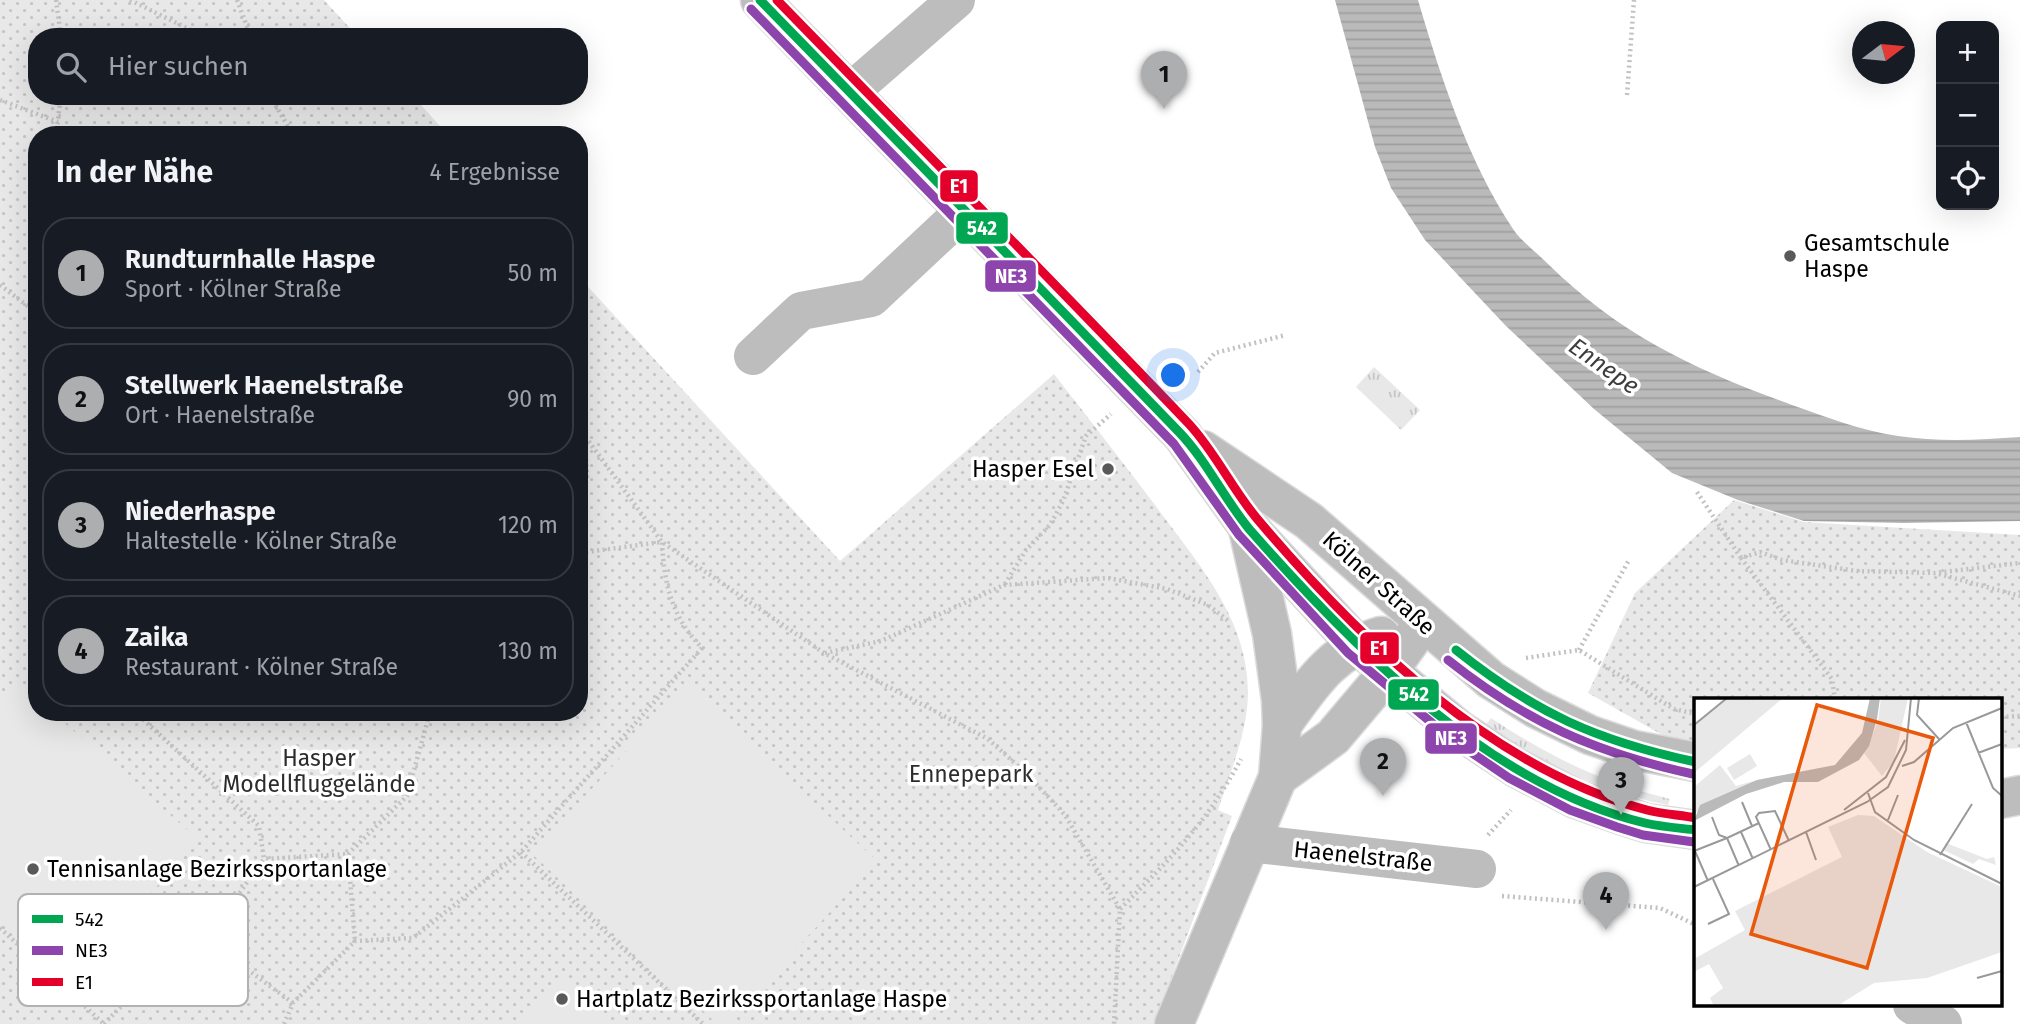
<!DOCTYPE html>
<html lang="de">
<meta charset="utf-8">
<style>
body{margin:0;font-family:"Fira Sans",sans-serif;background:#242831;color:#f1f3f6}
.controls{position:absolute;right:21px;top:21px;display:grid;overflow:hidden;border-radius:14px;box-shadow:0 7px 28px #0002}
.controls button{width:63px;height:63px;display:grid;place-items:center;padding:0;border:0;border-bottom:2px solid #363941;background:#171b24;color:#f1f3f6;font:35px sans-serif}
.compass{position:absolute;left:1852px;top:21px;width:63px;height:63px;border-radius:50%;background:#171b24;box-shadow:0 7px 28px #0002;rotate:74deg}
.you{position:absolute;left:1174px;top:376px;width:24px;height:24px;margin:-18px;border:5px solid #fff;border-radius:50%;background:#1a73e8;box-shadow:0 0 0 10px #1a73e833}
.badge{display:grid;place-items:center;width:46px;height:46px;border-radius:50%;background:#adaeaf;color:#111;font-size:23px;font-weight:700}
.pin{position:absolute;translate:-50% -58px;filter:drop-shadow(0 2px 4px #0008)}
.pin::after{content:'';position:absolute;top:37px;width:24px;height:21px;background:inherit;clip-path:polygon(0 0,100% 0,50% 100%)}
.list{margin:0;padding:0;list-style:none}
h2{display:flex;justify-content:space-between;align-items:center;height:91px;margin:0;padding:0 28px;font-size:30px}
h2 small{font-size:23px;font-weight:400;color:#9ea1a6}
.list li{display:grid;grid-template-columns:46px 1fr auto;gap:21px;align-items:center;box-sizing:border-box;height:112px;margin:0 14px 14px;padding:0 14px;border:2px solid #363941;border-radius:28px}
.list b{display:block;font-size:26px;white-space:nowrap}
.list p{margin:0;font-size:23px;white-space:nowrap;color:#9ea1a6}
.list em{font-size:23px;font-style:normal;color:#9ea1a6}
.icon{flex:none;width:38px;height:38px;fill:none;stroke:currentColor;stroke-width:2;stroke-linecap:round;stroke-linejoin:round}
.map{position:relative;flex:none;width:2020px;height:1024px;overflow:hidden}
.search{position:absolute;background:#171b24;box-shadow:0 7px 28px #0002;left:28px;top:28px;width:560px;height:77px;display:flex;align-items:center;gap:18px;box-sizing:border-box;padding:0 24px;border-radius:28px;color:#9ea1a6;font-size:26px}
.panel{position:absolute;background:#171b24;box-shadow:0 7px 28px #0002;left:28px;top:126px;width:560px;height:595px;border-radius:28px}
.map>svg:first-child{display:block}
.grass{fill:url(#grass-tufts)}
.park{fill:url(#park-dots)}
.pitch{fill:#e8e8e8}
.water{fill:url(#water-rules)}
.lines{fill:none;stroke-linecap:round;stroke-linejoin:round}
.major-casing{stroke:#dbdbdb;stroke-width:41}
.path{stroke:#c2c2c2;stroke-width:4.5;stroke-dasharray:2 3.5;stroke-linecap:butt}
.minor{stroke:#bdbdbd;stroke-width:38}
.major{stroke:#bdbdbd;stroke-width:38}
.bus-1-casing{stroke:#fff;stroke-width:14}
.bus-2-casing{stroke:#fff;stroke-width:14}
.bus-3-casing{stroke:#fff;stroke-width:14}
.bus-1{stroke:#00a651;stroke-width:9}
.bus-2{stroke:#8e44ad;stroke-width:9}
.bus-3{stroke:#e4002b;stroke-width:9}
.poi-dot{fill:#595959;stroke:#fff;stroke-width:2.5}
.labels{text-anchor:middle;stroke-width:7;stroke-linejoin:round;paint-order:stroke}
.poi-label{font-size:23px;fill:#000;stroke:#fff;text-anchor:start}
.street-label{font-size:23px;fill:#000;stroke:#fff}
.park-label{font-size:23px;fill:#2c2c2c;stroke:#fff}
.water-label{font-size:24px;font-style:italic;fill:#3d3d3d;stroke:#fff}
.inset-road{fill:none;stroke:#999;stroke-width:2}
.view{fill:#e8590c;fill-opacity:0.15;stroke:#e8590c;stroke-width:3.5}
.inset-edge{fill:none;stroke:#000;stroke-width:3.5}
.key{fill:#fff;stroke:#b2b2b2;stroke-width:2}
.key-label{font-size:19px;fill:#000}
.line-badge{stroke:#fff;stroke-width:2.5}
.badge-label{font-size:19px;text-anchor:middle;font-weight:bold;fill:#fff}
</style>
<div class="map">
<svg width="2020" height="1024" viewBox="0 0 2020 1024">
<defs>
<pattern id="grass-tufts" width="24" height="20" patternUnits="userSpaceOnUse" patternTransform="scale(1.75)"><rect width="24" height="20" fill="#e8e8e8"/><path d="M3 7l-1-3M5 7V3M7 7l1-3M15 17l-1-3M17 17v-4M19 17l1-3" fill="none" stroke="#c5c5c5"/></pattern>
<pattern id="park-dots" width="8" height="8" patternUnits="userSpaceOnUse" patternTransform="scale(1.75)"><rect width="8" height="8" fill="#e8e8e8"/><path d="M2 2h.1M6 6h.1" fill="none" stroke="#c5c5c5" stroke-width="1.8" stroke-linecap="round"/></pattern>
<pattern id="water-rules" width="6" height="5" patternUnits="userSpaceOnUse" patternTransform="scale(1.75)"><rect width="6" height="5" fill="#bababa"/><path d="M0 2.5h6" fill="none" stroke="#9e9e9e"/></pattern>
</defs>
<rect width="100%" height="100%" fill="#fff"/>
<!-- grass -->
<g class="grass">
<polygon points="1374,367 1420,410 1401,430 1356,387"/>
<path d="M1491,718C1550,757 1601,782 1670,799L1668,805C1599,792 1544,764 1485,726Z"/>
</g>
<!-- park -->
<g class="park">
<path d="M0,0H324L358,37H37V96H413L448,135H37V712H579V277L840,561L1054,374C1088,418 1122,461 1155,505C1196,561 1248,618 1248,692C1248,731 1230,773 1218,810L1232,816L1154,1024H0Z"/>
<polygon points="1734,500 1804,522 2020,535 2020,748 2001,749 2001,700 1696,700 1696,745 1666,737 1588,693 1635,593"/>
</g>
<!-- pitch -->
<g class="pitch">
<polygon points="16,680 37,698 37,712 52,712 198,839 74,982 0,917 0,698"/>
<polygon points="687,685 877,861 727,1024 717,1024 532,854"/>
<polygon points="560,975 614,1024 515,1024"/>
</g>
<!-- water -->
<path class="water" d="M1335,0H1418C1441,78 1468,161 1513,229C1522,242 1536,252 1547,263C1621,336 1696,370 1792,405C1826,417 1863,431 1898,436C1939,442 1979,440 2020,437V521L1903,523L1804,521L1738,500L1672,473L1594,409L1506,326L1425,240L1391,188L1375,147Z"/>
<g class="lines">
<defs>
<g id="major">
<polyline points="760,0 1183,436 1248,527 1356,644 1458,729 1515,767 1576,799 1621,815 1646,823 1696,830"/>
<polyline points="1203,450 1309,521 1491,680 1535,708 1590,735 1634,750 1696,762"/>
<path d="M1282,725C1311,685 1331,651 1381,636"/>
<polyline points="1278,777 1333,737 1388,672 1423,623"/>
<polyline points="2001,799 2020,795"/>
<polyline points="1174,1024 1278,777 1282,725 1281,700 1272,634 1248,529"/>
</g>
</defs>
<!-- major casing -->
<use href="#major" class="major-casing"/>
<!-- path -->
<g class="path">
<polyline points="56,0 61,37"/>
<polyline points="130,0 205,37"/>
<polyline points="237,0 251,37"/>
<polyline points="1627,95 1634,0"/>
<polyline points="270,96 293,135"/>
<polyline points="0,100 58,122"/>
<polyline points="56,135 61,96"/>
<polyline points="37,259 29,307 37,315"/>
<polyline points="0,285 29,307"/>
<polyline points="1198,372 1215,353 1286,335"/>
<polyline points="579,428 662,542 824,653 988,739 1026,773 1065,815 1120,909 1114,1024"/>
<polyline points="1697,492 1741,558 1760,552 1782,560 1857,571 1935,573 2020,563"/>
<polyline points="579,521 587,476 585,438"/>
<polyline points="1741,558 1832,679 1835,700"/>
<polyline points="1939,574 2020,596"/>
<polyline points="1005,584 1026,550 1050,525 1063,501 1086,436 1111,414"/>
<polyline points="1579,650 1629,560"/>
<polyline points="825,653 881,641 1004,585 1108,578 1167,589 1208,605 1230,622"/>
<polyline points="1526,658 1579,650 1674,709 1696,714"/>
<polyline points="135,712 259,826 264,859"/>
<polyline points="2001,717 2020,716"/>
<polyline points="1488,835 1511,810"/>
<polyline points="521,852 703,1024"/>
<polyline points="348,854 407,796 430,712"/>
<polyline points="1502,896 1660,908 1696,925"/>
<path d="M1120,909C1172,857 1206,824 1241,759"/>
<polyline points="0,928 104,1024"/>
<polyline points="293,1003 206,939 264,859 348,854 355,941"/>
<polyline points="104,1024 195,930 206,939"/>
<path d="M284,1024L293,1003L355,941L413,938L521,852L702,648C672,617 664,585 662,542L579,553"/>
</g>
<!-- minor -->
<g class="minor">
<polyline points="850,92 956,0"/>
<polyline points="753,356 801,311 871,298 964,211"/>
<polyline points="1249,843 1477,869"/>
<polyline points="1912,1005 1943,1024"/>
</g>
<!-- major -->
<use href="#major" class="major"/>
<defs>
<g id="bus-1">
<path d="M760,0C900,144 1040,287 1179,432C1207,461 1224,499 1250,530C1353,647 1488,785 1645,823C1662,827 1679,828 1696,830"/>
<path d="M1456,650C1535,713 1597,741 1696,762"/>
</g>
<g id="bus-2">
<polyline points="751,9 1174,444 1239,535 1348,653 1450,738 1509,778 1570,810 1617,827 1643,835 1694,842"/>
<path d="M1448,660C1526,722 1596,753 1693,774"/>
</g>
<path id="bus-3" d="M777,0C914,141 1053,281 1189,424C1216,453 1233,491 1259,521C1359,639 1493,770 1647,810C1662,814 1680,815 1696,818"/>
</defs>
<!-- bus-1 casing -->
<use href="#bus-1" class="bus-1-casing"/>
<!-- bus-2 casing -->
<use href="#bus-2" class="bus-2-casing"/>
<!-- bus-3 casing -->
<use href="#bus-3" class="bus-3-casing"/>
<!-- bus-1 -->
<use href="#bus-1" class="bus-1"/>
<!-- bus-2 -->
<use href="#bus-2" class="bus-2"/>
<!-- bus-3 -->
<use href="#bus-3" class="bus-3"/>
</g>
<!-- markers -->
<g class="poi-dot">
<circle cx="1790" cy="256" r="7"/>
<circle cx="1108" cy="469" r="7"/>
<circle cx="33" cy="869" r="7"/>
<circle cx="562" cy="999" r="7"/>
</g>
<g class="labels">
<!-- poi labels -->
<g class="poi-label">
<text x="1804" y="251">Gesamtschule<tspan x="1804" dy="26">Haspe</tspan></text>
<text x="1094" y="477" text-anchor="end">Hasper Esel</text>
<text x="47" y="877">Tennisanlage Bezirkssportanlage</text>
<text x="576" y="1007">Hartplatz Bezirkssportanlage Haspe</text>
</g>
<!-- street labels -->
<g class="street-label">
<text transform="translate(1379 583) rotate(42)" y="8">Kölner Straße</text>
<text transform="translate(1363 856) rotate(6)" y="8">Haenelstraße</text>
</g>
<!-- park labels -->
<g class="park-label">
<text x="319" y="766">Hasper<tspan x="319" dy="26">Modellfluggelände</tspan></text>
<text x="971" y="782">Ennepepark</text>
</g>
<!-- water labels -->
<g class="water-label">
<text transform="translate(1604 366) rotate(35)" y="8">Ennepe</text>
</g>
</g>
<!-- overview -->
<g transform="translate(1694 698)">
<rect width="308" height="308" fill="#fff"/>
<path d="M252,145L293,161L300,159L302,167L285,161L279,166L249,152Z" fill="#e8e8e8"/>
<path d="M33,0H89L0,75V27ZM26,67L42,88L63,82L0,115V89Z" fill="#e8e8e8"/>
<path d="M187,0H214L200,63L188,78L170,55L184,24ZM164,117L180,118L233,154L308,189V254L233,280L180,285L143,308H20L16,300L29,290L15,266L0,274V261L51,232L41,213L148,159L134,129Z" fill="#e8e8e8"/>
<path d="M56,56L63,68L40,82L33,70ZM183,165L198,188L171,204L157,180ZM226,180L263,239L262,248L255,252L246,248L223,264L186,204ZM159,241L171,260L147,275L135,257ZM111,254L130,266L136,295L115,308H35L45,288L93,257Z" fill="#e8e8e8"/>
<path d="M176,0H186L183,21L175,48L165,62L124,84H90L52,96L0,123L6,107L63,82L141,67L168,35Z" fill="#bababa"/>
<path class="inset-road" d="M225,0L223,17L245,41M272,24L299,90L308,98M0,27L33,0M284,55L308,46M208,68L220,64L259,30L308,10M174,95L181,114L220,142L308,186M48,104L58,128M150,112L192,79L211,42M18,119L25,137L33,140M194,122L204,97M47,134L59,161M112,134L122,162M77,152L62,119L65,115L81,113L95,143M0,153L33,140M1,153L14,183M246,157L278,106M45,168L33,140L65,125M0,189L173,104L194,89L212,52L217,0M14,226L35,216L19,181M283,280L308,273"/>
<path class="view" d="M123,7L239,40L173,270L57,236Z"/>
<rect width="308" height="308" class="inset-edge"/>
</g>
<!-- legend -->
<rect x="18" y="894" width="230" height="112" rx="10" class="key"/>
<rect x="32" y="915" width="31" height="8" fill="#00a651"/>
<rect x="32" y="946" width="31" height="9" fill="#8e44ad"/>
<rect x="32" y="978" width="31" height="8" fill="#e4002b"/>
<g class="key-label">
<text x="75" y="926">542</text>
<text x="75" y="957">NE3</text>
<text x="75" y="989">E1</text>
</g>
<g class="line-badge">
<rect x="939" y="169" width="40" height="34" rx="7" fill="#e4002b"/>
<rect x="955" y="211" width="54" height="34" rx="7" fill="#00a651"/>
<rect x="984" y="259" width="53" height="34" rx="7" fill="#8e44ad"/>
<rect x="1359" y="631" width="41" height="34" rx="7" fill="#e4002b"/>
<rect x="1387" y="678" width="53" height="33" rx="7" fill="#00a651"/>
<rect x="1424" y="722" width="54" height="33" rx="7" fill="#8e44ad"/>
</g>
<g class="badge-label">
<text x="959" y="193">E1</text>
<text x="982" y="235">542</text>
<text x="1011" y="283">NE3</text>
<text x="1379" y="655">E1</text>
<text x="1414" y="701">542</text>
<text x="1451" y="745">NE3</text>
</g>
</svg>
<div class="controls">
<button>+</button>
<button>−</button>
<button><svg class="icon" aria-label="locate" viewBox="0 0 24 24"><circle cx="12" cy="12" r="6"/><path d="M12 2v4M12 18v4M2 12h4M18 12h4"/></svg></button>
</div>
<svg class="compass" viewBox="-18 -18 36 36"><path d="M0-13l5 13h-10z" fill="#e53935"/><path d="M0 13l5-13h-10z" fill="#9ea1a6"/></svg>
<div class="you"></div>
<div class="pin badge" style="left:1164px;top:109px">1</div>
<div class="pin badge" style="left:1383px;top:796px">2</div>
<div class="pin badge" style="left:1621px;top:815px">3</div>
<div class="pin badge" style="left:1606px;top:930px">4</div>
<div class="search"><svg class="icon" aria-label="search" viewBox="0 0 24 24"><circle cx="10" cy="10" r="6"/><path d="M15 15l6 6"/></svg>Hier suchen</div>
<section class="panel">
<h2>In der Nähe<small>4 Ergebnisse</small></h2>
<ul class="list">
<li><span class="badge">1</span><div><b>Rundturnhalle Haspe</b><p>Sport · Kölner Straße</p></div><em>50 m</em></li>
<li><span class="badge">2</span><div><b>Stellwerk Haenelstraße</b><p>Ort · Haenelstraße</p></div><em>90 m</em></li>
<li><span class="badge">3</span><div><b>Niederhaspe</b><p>Haltestelle · Kölner Straße</p></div><em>120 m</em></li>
<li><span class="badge">4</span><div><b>Zaika</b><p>Restaurant · Kölner Straße</p></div><em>130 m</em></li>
</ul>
</section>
</div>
